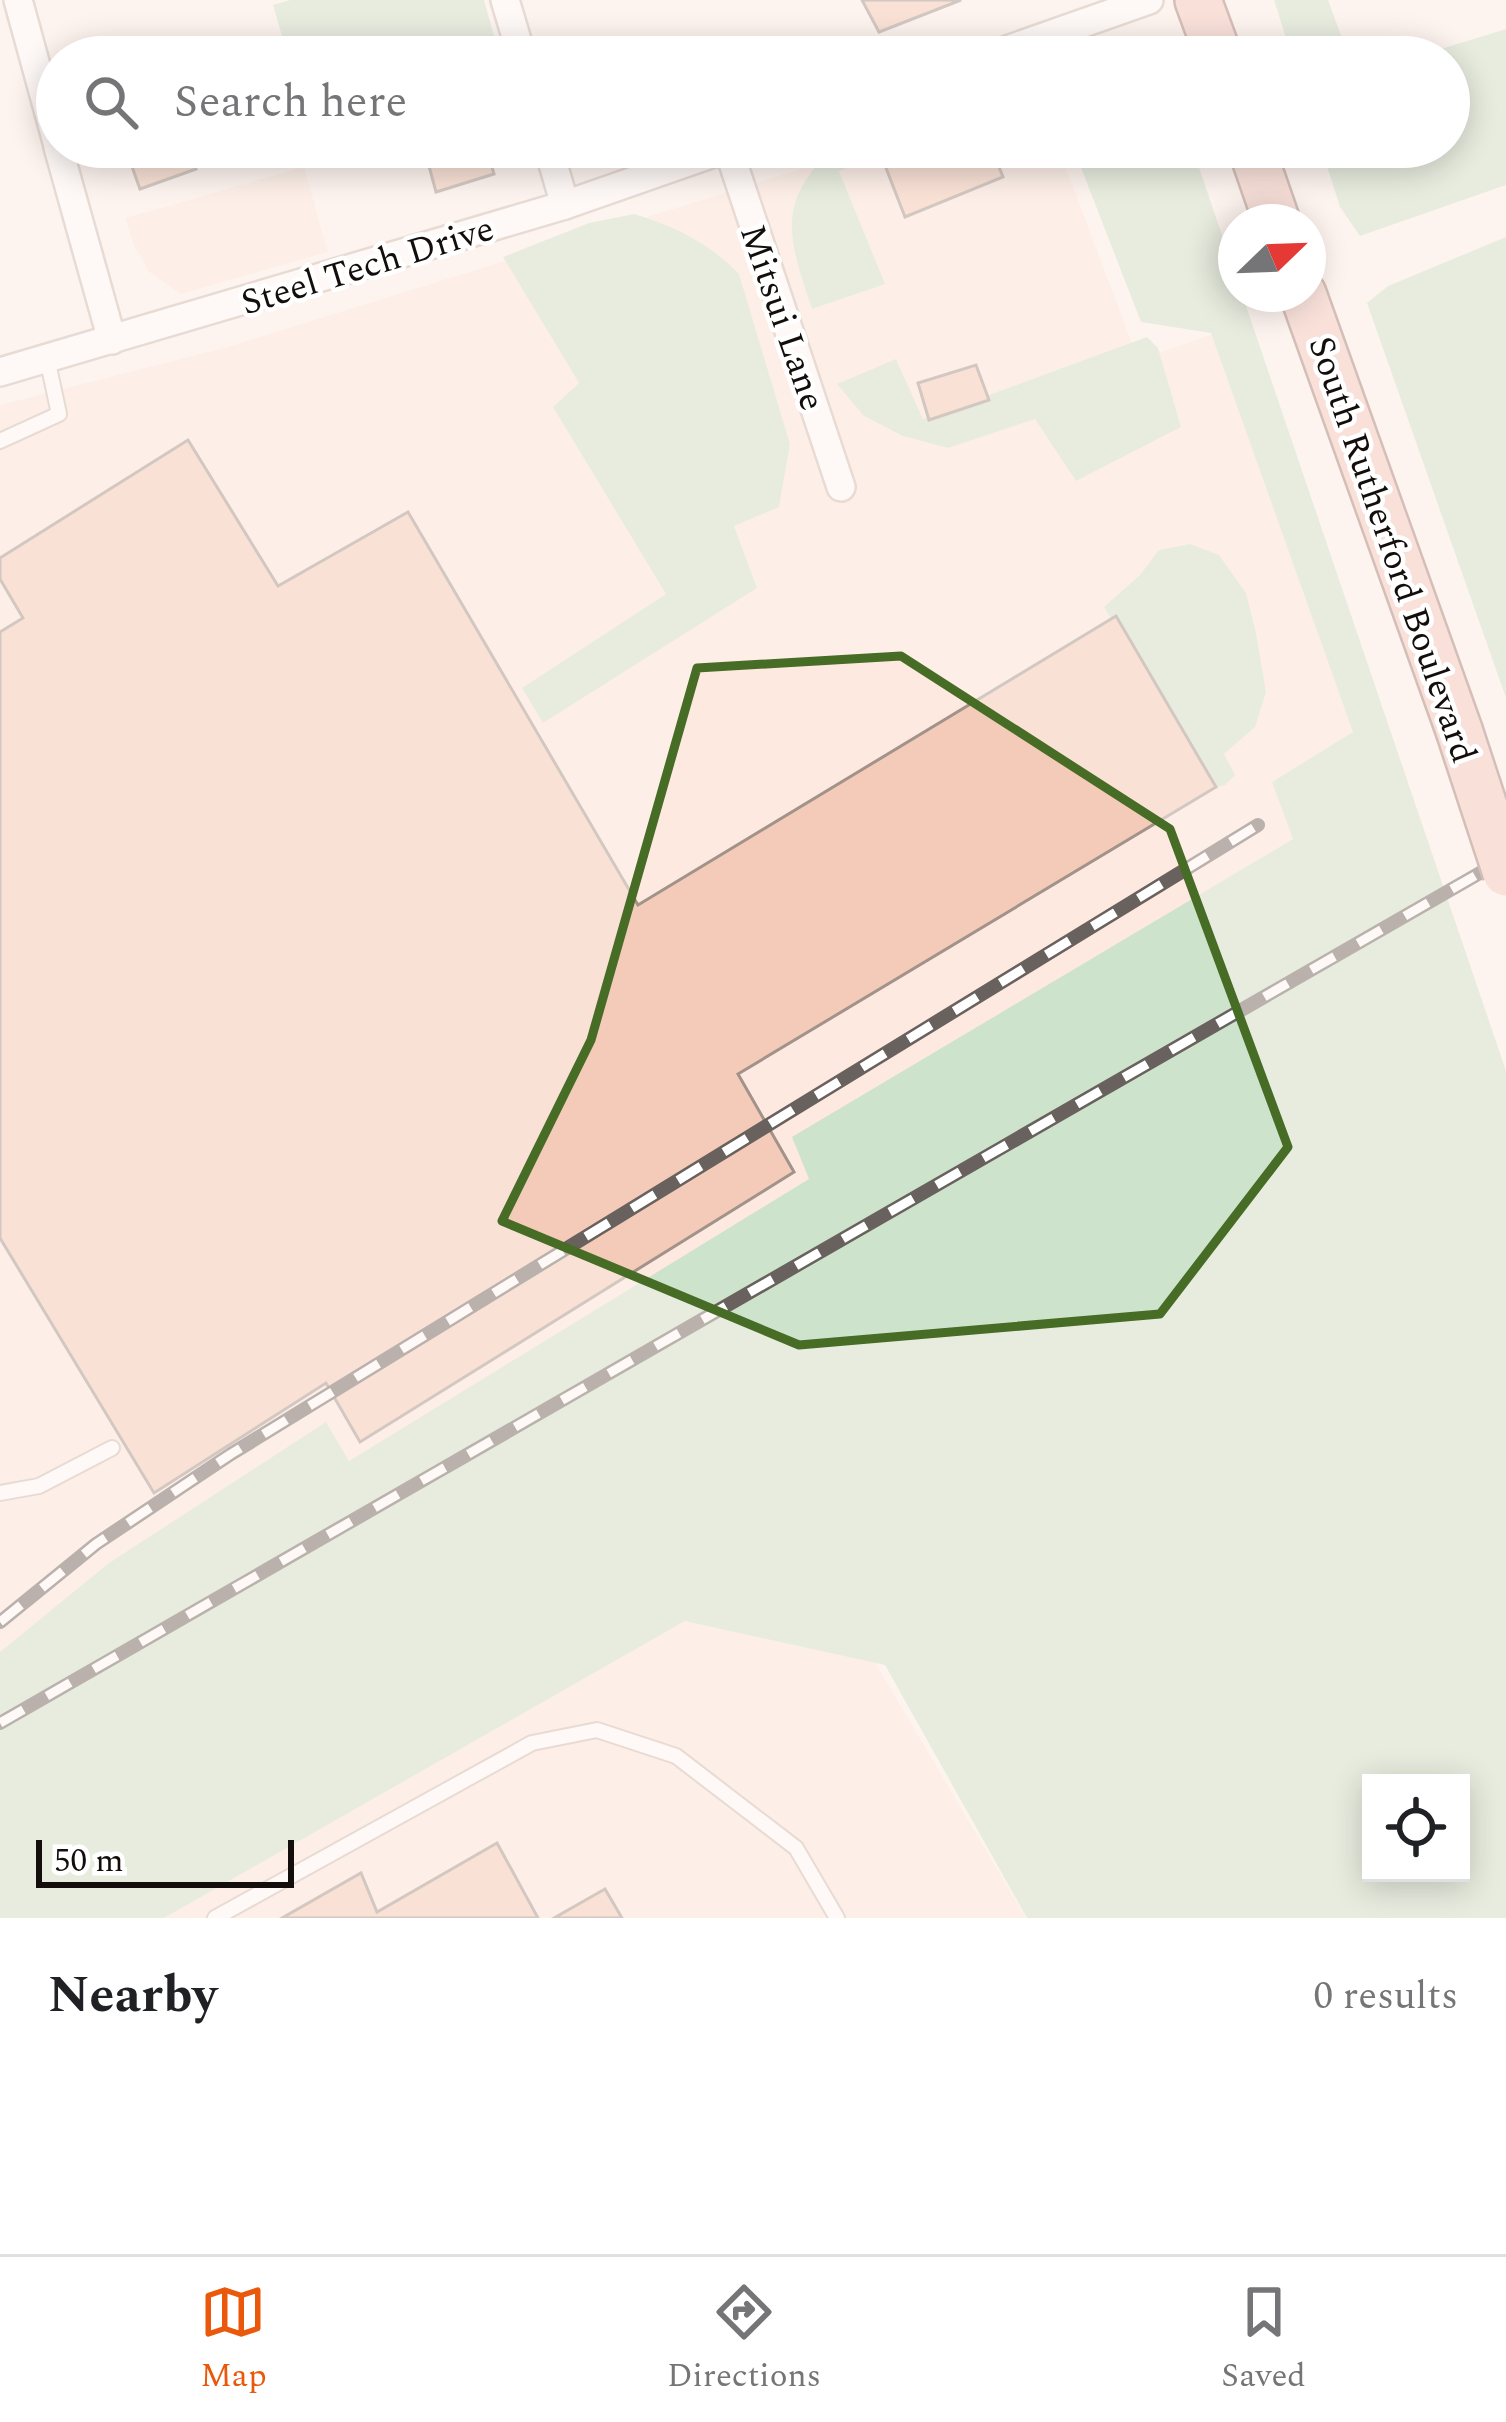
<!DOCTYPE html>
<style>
body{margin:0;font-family:Spectral,serif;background:#f6f6f6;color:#202124}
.controls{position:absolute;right:36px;bottom:36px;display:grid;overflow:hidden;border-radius:0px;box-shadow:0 6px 30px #0003}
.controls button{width:108px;height:108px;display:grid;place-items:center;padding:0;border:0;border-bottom:3px solid #e0e0e0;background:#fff;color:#202124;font:60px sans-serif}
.compass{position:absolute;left:1218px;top:204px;width:108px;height:108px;border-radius:50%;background:#fff;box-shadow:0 6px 30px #0003;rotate:67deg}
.scale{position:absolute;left:36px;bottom:30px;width:258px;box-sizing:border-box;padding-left:12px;border:6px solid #130e0b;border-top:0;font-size:33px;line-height:42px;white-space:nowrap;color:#130e0b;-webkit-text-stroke:9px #fff;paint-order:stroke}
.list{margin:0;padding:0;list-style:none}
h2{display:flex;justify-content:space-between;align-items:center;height:156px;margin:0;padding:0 48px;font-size:51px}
h2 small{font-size:39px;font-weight:400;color:#757577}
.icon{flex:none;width:66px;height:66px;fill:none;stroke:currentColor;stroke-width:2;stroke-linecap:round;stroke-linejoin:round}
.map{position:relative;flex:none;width:1506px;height:1918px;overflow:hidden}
.search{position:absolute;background:#fff;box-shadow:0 6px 30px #0003;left:36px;right:36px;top:36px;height:132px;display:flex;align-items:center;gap:30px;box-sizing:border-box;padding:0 42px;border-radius:66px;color:#757577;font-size:45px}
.sheet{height:336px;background:#fff}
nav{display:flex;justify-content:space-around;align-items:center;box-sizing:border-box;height:168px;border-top:3px solid #e0e0e0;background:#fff;font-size:33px;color:#757577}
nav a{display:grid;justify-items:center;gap:6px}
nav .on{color:#ea580c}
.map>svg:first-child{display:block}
.built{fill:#fde9df}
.green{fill:#cee3cc;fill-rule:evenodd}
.building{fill:#f4cbb8;stroke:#a1928a;stroke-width:3}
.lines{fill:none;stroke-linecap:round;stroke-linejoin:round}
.service-casing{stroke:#cdbcb4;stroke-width:18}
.minor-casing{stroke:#cdbcb4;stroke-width:32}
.trunk-casing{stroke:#a37f76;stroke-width:50}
.service{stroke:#fff;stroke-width:14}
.minor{stroke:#fff;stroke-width:27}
.trunk{stroke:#f3cac0;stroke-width:45}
.rail-casing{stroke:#68615d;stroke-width:14}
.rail{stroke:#fff;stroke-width:9;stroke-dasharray:27;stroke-linecap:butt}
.trunk-bridge-casing{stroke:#a37f76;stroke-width:50;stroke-linecap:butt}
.trunk-bridge{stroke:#f3cac0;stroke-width:45}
.marked{fill:none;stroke:#466c25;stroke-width:9;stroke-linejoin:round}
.labels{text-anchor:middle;stroke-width:9;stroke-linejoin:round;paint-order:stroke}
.street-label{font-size:36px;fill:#130e0b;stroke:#fff}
</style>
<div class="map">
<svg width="1506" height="1918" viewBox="0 0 1506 1918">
<rect width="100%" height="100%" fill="#fef4ef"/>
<!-- built -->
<g class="built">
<polygon points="898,147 1058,147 1132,343 922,419 897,360 889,362 916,436 1242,324 1425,860 0,1692 0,405 227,347 818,164 864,291 884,284 839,171"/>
<polygon points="304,167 328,252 181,294 149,272 133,243 125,218"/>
<polygon points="797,1530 1026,1918 143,1918"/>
</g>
<!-- green -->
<g class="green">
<polygon points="290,0 484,0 500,57 288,57 273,5"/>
<polygon points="1274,0 1328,0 1349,57 1292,57"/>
<polygon points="1506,29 1506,185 1360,236 1340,207 1321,147 1449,147 1449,57 1415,57"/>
<path d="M835,147H898L839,171L885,284L812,309C789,240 774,202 835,147Z"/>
<path d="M1073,147H1192L1236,276V294H1242L1506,1071V1918H1027L885,1665L685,1621L164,1918H0V1652L109,1563L326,1422L349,1461L809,1179L792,1137L1293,839L1272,782L1353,732L1211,333L1141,322ZM1371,1783H1461V1873H1371Z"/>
<path d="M634,214C675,226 709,243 739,274L790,444L779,507L734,526L757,588L543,723L522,688L666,594L553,407L579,383L503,257L589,223Z"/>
<polygon points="1506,237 1506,698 1367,303 1388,286"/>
<polygon points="1147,337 1158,348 1181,427 1076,481 1035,419 948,448 903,436 864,416 837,384 896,359 923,419"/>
<polygon points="1190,544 1219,555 1246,593 1256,633 1266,692 1255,727 1224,754 1235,775 1225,785 1216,787 1104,607 1140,575 1159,550"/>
</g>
<!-- building -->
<g class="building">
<polygon points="862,0 961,0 879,32"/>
<polygon points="125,147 188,147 196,169 140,189"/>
<polygon points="453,147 486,147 494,174 436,192 426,155"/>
<polygon points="900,147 991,147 1003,177 905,217 881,155"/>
<polygon points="976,365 989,400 929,420 918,383"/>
<polygon points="188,440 278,586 408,512 638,905 1116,616 1216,787 738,1074 794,1172 360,1442 326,1383 154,1493 0,1238 0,632 23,618 0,579 0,558"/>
<polygon points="497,1843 538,1918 282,1918 361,1873 377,1912"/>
<polygon points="605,1889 622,1918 554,1918"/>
</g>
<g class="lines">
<defs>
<g id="service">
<polyline points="0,441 59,414 47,358"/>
<polyline points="0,1493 39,1486 112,1448"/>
<polyline points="215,1918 532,1743 597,1730 676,1756 796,1848 837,1918"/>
</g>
<g id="minor">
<polyline points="18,0 57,142"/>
<polyline points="505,0 522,57"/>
<polyline points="987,57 1149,0"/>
<polyline points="58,147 112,340"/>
<polyline points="548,147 565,205"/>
<polyline points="728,148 841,487"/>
<polyline points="0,372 565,205 731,147"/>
</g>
<g id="trunk">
<polyline points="1198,0 1219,57"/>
<polyline points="1251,147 1277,222"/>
<polyline points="1303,294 1459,730"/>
</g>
</defs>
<!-- service casing -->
<use href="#service" class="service-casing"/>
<!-- minor casing -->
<use href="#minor" class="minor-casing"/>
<!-- trunk casing -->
<use href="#trunk" class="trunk-casing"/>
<!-- service -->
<use href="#service" class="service"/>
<!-- minor -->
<use href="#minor" class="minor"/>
<!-- trunk -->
<use href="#trunk" class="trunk"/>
<defs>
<g id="rail">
<polyline points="0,1622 96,1544 231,1454 1258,825"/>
<polyline points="0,1723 1506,858"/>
</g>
</defs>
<!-- rail casing -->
<use href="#rail" class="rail-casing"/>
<!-- rail -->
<use href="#rail" class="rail"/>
<defs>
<polyline id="trunk-bridge" points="1459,730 1506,873"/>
</defs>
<!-- trunk-bridge casing -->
<use href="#trunk-bridge" class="trunk-bridge-casing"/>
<!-- trunk-bridge -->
<use href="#trunk-bridge" class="trunk-bridge"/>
</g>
<!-- marked area -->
<path d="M0 0H1506V1918H0ZM901,656L1170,829L1288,1147L1160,1314L799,1345L502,1221L591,1040L697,668Z" fill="#fef4ef" fill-opacity=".55" fill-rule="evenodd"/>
<path class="marked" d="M901,656L1170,829L1288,1147L1160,1314L799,1345L502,1221L591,1040L697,668Z"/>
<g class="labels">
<!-- street labels -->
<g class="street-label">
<text transform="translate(367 264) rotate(-17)" y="13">Steel Tech Drive</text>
<text transform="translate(784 317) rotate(71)" y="13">Mitsui Lane</text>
<text transform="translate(1394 549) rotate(71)" y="13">South Rutherford Boulevard</text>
</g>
</g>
</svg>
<div class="controls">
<button><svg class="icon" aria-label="locate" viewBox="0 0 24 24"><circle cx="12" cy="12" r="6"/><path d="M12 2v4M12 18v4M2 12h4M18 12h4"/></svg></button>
</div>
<svg class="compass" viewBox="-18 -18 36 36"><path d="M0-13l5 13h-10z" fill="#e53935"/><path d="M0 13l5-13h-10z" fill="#757577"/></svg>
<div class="scale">50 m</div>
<div class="search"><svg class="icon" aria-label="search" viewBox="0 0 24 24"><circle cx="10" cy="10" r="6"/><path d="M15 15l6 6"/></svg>Search here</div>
</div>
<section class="sheet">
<h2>Nearby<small>0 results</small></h2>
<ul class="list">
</ul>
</section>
<nav>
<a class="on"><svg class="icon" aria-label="map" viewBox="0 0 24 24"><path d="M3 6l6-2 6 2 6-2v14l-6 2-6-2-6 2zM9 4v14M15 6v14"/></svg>Map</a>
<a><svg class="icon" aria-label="directions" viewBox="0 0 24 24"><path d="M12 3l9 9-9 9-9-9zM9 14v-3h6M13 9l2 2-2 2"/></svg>Directions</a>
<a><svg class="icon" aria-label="saved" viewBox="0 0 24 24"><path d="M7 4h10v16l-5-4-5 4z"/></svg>Saved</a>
</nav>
